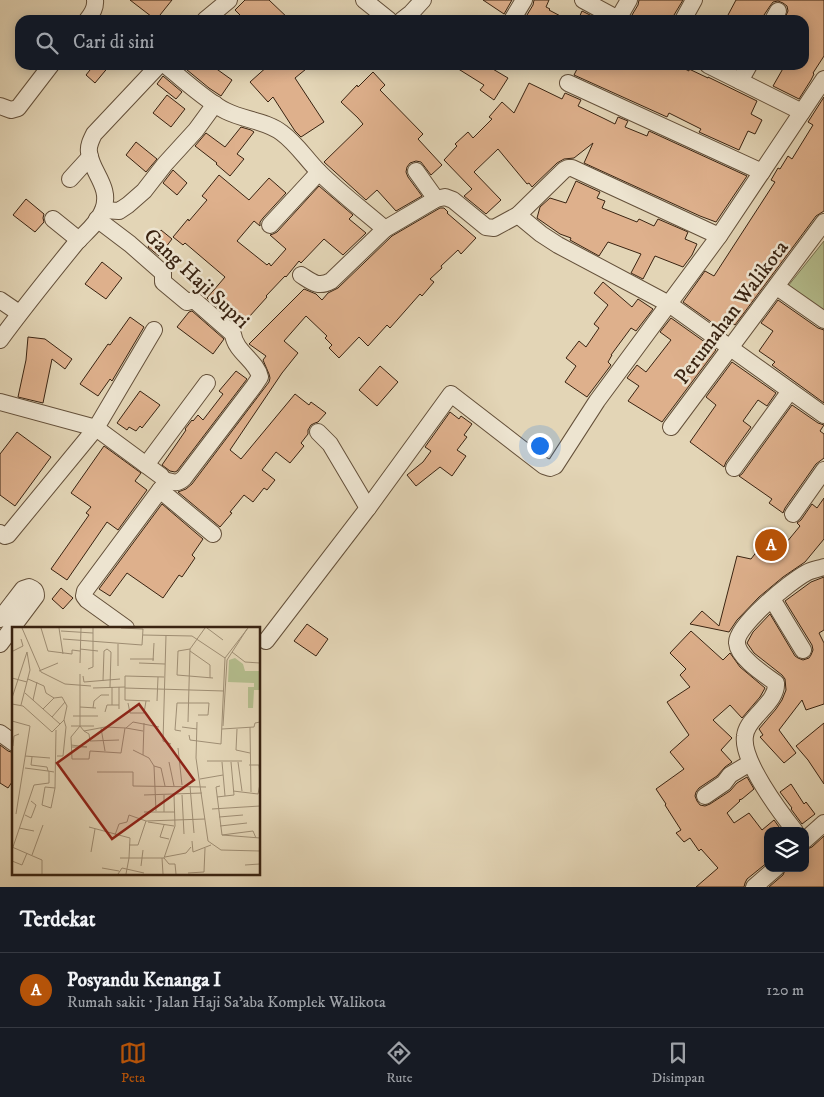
<!DOCTYPE html>
<html lang="id">
<meta charset="utf-8">
<style>
body{margin:0;font-family:"IM FELL DW Pica",serif;background:#242831;color:#f1f3f6}
.controls{position:absolute;right:15px;bottom:15px;display:grid;overflow:hidden;border-radius:10px;box-shadow:0 2px 12px #0003}
.controls button{width:45px;height:45px;display:grid;place-items:center;padding:0;border:0;border-bottom:1px solid #363941;background:#171b24;color:#f1f3f6;font:25px sans-serif}
.you{position:absolute;left:539px;top:445px;width:18px;height:18px;margin:-12px;border:4px solid #fff;border-radius:50%;background:#1a73e8;box-shadow:0 0 0 8px #1a73e833}
.badge{display:grid;place-items:center;width:32px;height:32px;border-radius:50%;background:#b45309;color:#fff;font-size:16px;font-weight:700}
.pin{position:absolute;translate:-50% -50%;border:2px solid #fff;box-shadow:0 1px 5px #0006}
.list{margin:0;padding:0;list-style:none}
h2{display:flex;justify-content:space-between;align-items:center;height:65px;margin:0;padding:0 20px;font-size:21px}
h2 small{font-size:16px;font-weight:400;color:#9ea1a6}
.list li{display:grid;grid-template-columns:32px 1fr auto;gap:15px;align-items:center;box-sizing:border-box;height:75px;padding:0 20px;border-top:1px solid #363941}
.list b{display:block;font-size:19px;white-space:nowrap}
.list p{margin:0;font-size:16px;white-space:nowrap;color:#9ea1a6}
.list em{font-size:16px;font-style:normal;color:#9ea1a6}
.icon{flex:none;width:28px;height:28px;fill:none;stroke:currentColor;stroke-width:2;stroke-linecap:round;stroke-linejoin:round}
.map{position:relative;flex:none;width:824px;height:887px;overflow:hidden}
.search{position:absolute;background:#171b24;box-shadow:0 2px 12px #0003;left:15px;right:15px;top:15px;height:55px;display:flex;align-items:center;gap:12px;box-sizing:border-box;padding:0 18px;border-radius:15px;color:#9ea1a6;font-size:19px}
.sheet{height:140px;background:#171b24}
nav{display:flex;justify-content:space-around;align-items:center;box-sizing:border-box;height:70px;border-top:1px solid #363941;background:#171b24;font-size:14px;color:#9ea1a6}
nav a{display:grid;justify-items:center;gap:2px}
nav .on{color:#b45309}
.map>svg:first-child{display:block}
.green{fill:#b4bd8d;stroke:#76704f}
.building{fill:#deb08c;stroke:#392311}
.lines{fill:none;stroke-linecap:round;stroke-linejoin:round}
.minor-casing{stroke:#64503a;stroke-width:18}
.minor{stroke:#ede4d0;stroke-width:16}
.labels{text-anchor:middle;stroke-width:5;stroke-linejoin:round;paint-order:stroke}
.street-label{font-size:21px;fill:#392311;stroke:#ede4d0}
.inset-road{fill:none;stroke:#9f8e74;stroke-width:1}
.view{fill:#8f2418;fill-opacity:0.15;stroke:#8f2418;stroke-width:2.5}
.inset-edge{fill:none;stroke:#392311;stroke-width:2.5}
</style>
<div class="map">
<svg width="824" height="887" viewBox="0 0 824 887">
<rect width="100%" height="100%" fill="#e3d5b6"/>
<filter id="stains"><feTurbulence type="fractalNoise" baseFrequency=".004" numOctaves="4"/><feColorMatrix values="0 0 0 0 .2 0 0 0 0 .09 0 0 0 0 .02 0 0 0 .5 -.17"/></filter>
<radialGradient id="worn" r=".72"><stop offset=".6" stop-color="#630" stop-opacity="0"/><stop offset="1" stop-color="#630" stop-opacity=".3"/></radialGradient>
<!-- green -->
<polygon class="green" points="824,241 824,312 788,286"/>
<!-- building -->
<g class="building">
<polygon points="130,0 172,0 156,20"/>
<polygon points="245,0 269,0 290,20 245,20 235,10"/>
<polygon points="483,0 512,0 504,14"/>
<polygon points="534,0 549,0 546,7 550,9 549,10 568,20 524,20 533,5"/>
<polygon points="639,0 683,0 674,15 673,20 643,20 632,15 638,5"/>
<polygon points="736,0 824,0 824,56 813,73 814,74 811,80 799,99 773,86 785,65 804,65 804,20 784,20 788,11 787,6 783,3 778,1 773,2 770,6 764,15 763,20 727,20 729,16 728,15"/>
<polygon points="582,11 594,17 592,20 578,20"/>
<polygon points="94,65 110,65 95,83 86,75"/>
<polygon points="181,65 211,65 232,80 221,96 209,88"/>
<polygon points="269,65 311,65 295,78 324,122 301,137 295,131 273,97 268,102 250,82"/>
<polygon points="452,65 486,65 508,78 494,100 480,90 484,85"/>
<polygon points="579,65 677,65 689,71 689,69 708,78 708,77 757,101 751,114 762,120 755,134 748,131 739,150 699,132 701,129 669,113 667,117 574,75"/>
<polygon points="373,72 385,85 380,90 423,134 418,139 442,165 431,175 421,162 416,161 410,163 407,167 406,172 408,177 422,196 396,211 377,190 366,200 324,162 363,124 358,118 341,102 357,85 358,87"/>
<polygon points="163,76 182,92 176,99 157,84"/>
<polygon points="529,83 562,99 565,93 581,100 578,106 605,119 615,124 618,117 628,121 625,127 647,136 649,131 747,176 716,222 700,216 584,163 593,143 574,158 564,159 557,163 532,187 529,183 527,184 498,149 474,172 501,200 486,214 464,196 472,189 444,160 457,146 455,144 468,132 473,138 492,119 489,117 502,102 514,113"/>
<polygon points="167,95 185,109 171,127 153,113"/>
<polygon points="824,97 824,211 816,216 735,325 731,322 724,331 683,302 705,271 714,276 775,182 771,180 778,168 780,169 788,156 792,159 813,125 808,122"/>
<polygon points="241,127 251,130 254,132 237,154 244,159 230,176 216,164 217,163 195,146 206,133 225,147"/>
<polygon points="136,142 157,159 146,172 126,155"/>
<polygon points="173,170 187,183 177,195 163,183"/>
<polygon points="219,175 249,200 269,178 286,193 263,218 260,222 260,226 254,221 237,241 267,265 269,263 271,266 286,249 270,235 273,234 277,232 319,186 353,215 349,219 366,233 343,255 324,239 301,263 299,261 286,277 285,276 266,296 267,297 240,327 207,298 225,277 185,243 183,245 173,237 188,219 189,221 207,200 202,196"/>
<polygon points="576,181 600,192 597,198 605,201 602,208 637,222 639,219 654,226 658,219 688,232 685,239 697,244 692,255 683,267 655,256 643,279 631,273 641,254 608,242 599,256 570,240 571,238 560,234 537,218 540,207 550,198 566,203"/>
<polygon points="26,199 44,214 43,218 44,222 35,232 13,215"/>
<polygon points="440,208 444,208 448,212 447,213 476,238 461,254 458,250 441,266 442,268 430,279 434,282 422,296 420,294 390,328 387,325 368,346 359,337 339,358 329,348 332,345 325,338 327,336 306,316 284,341 298,353 282,373 230,450 241,459 295,394 309,405 311,402 326,413 318,422 315,423 311,425 308,430 308,434 301,443 304,446 290,463 276,452 262,470 275,480 267,490 264,488 253,502 244,495 230,512 232,513 220,527 178,492 186,489 192,484 269,382 270,378 269,374 263,360 266,356 249,344 304,289 316,294 322,300 328,293 338,288 392,236"/>
<polygon points="161,230 172,239 159,256 148,247"/>
<polygon points="102,262 122,278 106,299 85,284"/>
<polygon points="603,282 632,307 638,299 653,309 636,331 631,328 611,355 612,355 608,362 611,365 587,397 565,382 576,366 566,358 579,341 586,347 599,328 594,324 608,305 594,293"/>
<polygon points="778,300 818,328 824,330 824,403 772,365 775,362 759,351 773,331 761,323"/>
<polygon points="192,311 224,339 213,354 177,327 189,312"/>
<polygon points="130,317 144,327 112,381 110,379 98,396 80,384 108,344 110,345"/>
<polygon points="671,318 716,350 662,422 628,401 639,386 627,378 637,365 646,372 671,340 660,332"/>
<polygon points="28,337 45,339 72,359 65,369 52,359 43,403 18,397 26,360"/>
<polygon points="732,362 776,393 767,406 758,400 743,421 751,427 726,462 724,467 690,442 716,405 706,397"/>
<polygon points="380,366 398,382 377,406 359,390"/>
<polygon points="236,371 247,379 177,471 175,472 170,471 162,465 186,430 185,429 192,420 193,421 198,415 203,420 223,394 219,391"/>
<polygon points="140,391 160,405 142,428 140,426 136,431 129,427 127,430 117,423"/>
<polygon points="792,405 818,423 824,425 820,431 824,434 824,458 816,464 785,508 783,513 769,503 772,499 739,476 742,474"/>
<polygon points="450,412 459,419 461,416 472,424 464,435 467,437 457,450 466,456 452,476 440,467 416,486 407,475 423,462 431,451 425,447"/>
<polygon points="17,432 51,457 15,506 0,495 0,454"/>
<polygon points="104,446 141,473 135,481 147,490 118,530 107,522 67,580 51,569 89,515 86,513 91,507 71,493"/>
<polygon points="824,498 824,539 805,562 783,577 759,597 737,620 729,632 690,624 702,611 719,626 737,556 751,559 772,532 786,543 800,526 797,523 801,520 812,504 817,508"/>
<polygon points="162,504 203,539 192,555 195,558 182,577 179,575 163,598 127,573 110,596 99,589"/>
<polygon points="824,577 824,630 819,633 824,643 824,704 806,710 802,700 779,730 796,753 784,763 760,737 763,735 759,729 776,709 782,700 786,690 785,679 782,675 754,653 747,643 753,632 770,614 795,656 798,658 803,660 809,658 811,655 813,650 812,645 785,601 811,582"/>
<polygon points="61,588 73,598 63,609 52,599"/>
<polygon points="307,624 328,639 316,656 294,641"/>
<polygon points="691,631 723,660 730,653 740,667 765,688 760,697 742,718 730,705 713,720 732,738 721,750 732,762 725,767 717,776 699,788 696,792 695,796 697,801 700,805 705,806 710,804 730,791 737,783 747,777 754,789 742,799 739,800 740,801 727,813 734,823 749,813 762,830 774,820 782,831 768,831 768,862 747,879 745,883 744,887 696,887 718,868 701,849 699,851 690,838 684,842 676,833 681,830 665,805 666,804 656,789 684,769 670,752 689,735 667,702 690,687 680,675 686,669 670,653"/>
<polygon points="824,723 824,784 808,760 796,746"/>
<polygon points="0,745 8,751 14,753 14,779 8,788 0,783"/>
<polygon points="791,784 804,804 806,802 815,814 802,824 791,809 792,808 780,792"/>
<polygon points="824,836 824,887 769,887 783,875 786,868 805,868 805,850 812,847"/>
</g>
<g class="lines">
<defs>
<g id="minor">
<polyline points="364,0 389,20"/>
<polyline points="583,0 620,20"/>
<polyline points="618,19 629,0"/>
<path d="M87,20C92,14 96,8 95,0"/>
<polyline points="205,20 229,0"/>
<polyline points="402,20 411,13 423,0"/>
<polyline points="512,20 524,0"/>
<polyline points="683,20 694,0"/>
<polyline points="773,20 778,11"/>
<path d="M165,65C183,79 206,101 226,111C244,120 267,121 282,133C297,144 306,159 319,172C339,192 363,210 385,229"/>
<polyline points="708,65 802,112"/>
<polyline points="740,81 749,65"/>
<polyline points="568,83 762,172"/>
<polyline points="0,106 11,110 18,108 51,65"/>
<polyline points="416,171 436,199"/>
<polyline points="70,179 90,157"/>
<polyline points="103,210 119,211 128,205 144,191 165,164 196,130 215,104"/>
<polyline points="518,215 541,234 558,245 669,304 824,415"/>
<polyline points="53,219 79,240"/>
<path d="M97,219L130,244L163,273V282L187,302L194,300L233,334C235,352 257,361 260,377L254,386L184,478C177,485 172,482 164,480"/>
<polyline points="270,225 319,172"/>
<path d="M301,275C312,282 318,288 331,281L385,229L436,199L445,197L453,200L486,227L494,228L518,215L564,170L568,168H572L719,236"/>
<polyline points="777,287 824,320"/>
<polyline points="0,300 19,313"/>
<path d="M0,340C24,307 50,275 76,243C85,233 98,223 103,210C112,187 91,172 89,152C88,146 91,140 94,134L159,65"/>
<polyline points="0,402 96,428 161,476 164,480"/>
<polyline points="671,427 824,222"/>
<polyline points="318,432 330,444 368,508"/>
<polyline points="146,465 207,383"/>
<polyline points="734,468 790,391"/>
<polyline points="160,490 213,534"/>
<polyline points="793,514 824,470"/>
<polyline points="0,533 5,536 8,535 96,428 154,330"/>
<polyline points="772,599 803,650"/>
<path d="M0,619L23,589L29,587C34,589 36,590 36,596L0,644"/>
<polyline points="126,628 87,600 84,596 85,591 160,490 164,486 164,480"/>
<polyline points="266,641 368,508 451,394 544,466 550,468 555,466 597,401 719,236 824,79"/>
<polyline points="0,733 14,743"/>
<polyline points="705,796 724,783 730,775 750,763"/>
<path d="M795,831C780,812 741,760 745,736C746,726 753,720 759,713C766,705 777,695 776,683C765,675 738,658 737,643C735,626 791,581 806,573C811,570 818,569 824,567"/>
<polyline points="805,840 824,823"/>
<polyline points="754,887 776,868"/>
</g>
</defs>
<!-- minor casing -->
<use href="#minor" class="minor-casing"/>
<!-- minor -->
<use href="#minor" class="minor"/>
</g>
<g class="labels">
<!-- street labels -->
<g class="street-label">
<text transform="translate(197 278) rotate(43)" y="7">Gang Haji Supri</text>
<text transform="translate(731 312) rotate(-53)" y="7">Perumahan Walikota</text>
</g>
</g>
<!-- overview -->
<g transform="translate(12 627)">
<rect width="248" height="248" fill="#e3d5b6"/>
<path d="M223,31L231,37L233,44H247V63H242L241,81H236V60H242V56L216,55L217,33Z" fill="#b4bd8d"/>
<path class="inset-road" d="M10,1L29,45L53,57L79,59M29,1L36,24L60,27V23L68,24M47,1L51,27M195,1L211,13M49,4L81,6M131,8L180,9L213,31M154,8L151,114L159,117M51,12L130,18L131,2L109,1M68,22L86,24M178,22L166,24L165,48L201,51M1,24L11,19L9,12M178,24L198,38V51M220,25L233,35L248,36M118,32H142M141,34L142,16M68,36L69,1M127,36L153,37M106,39V17M76,42L81,40V1M27,44L46,36M68,47V99L72,104L93,100L114,101L121,95L147,100M71,49L72,55L108,52M0,51L15,55M91,54L92,24L95,22L99,25L98,60M100,60V78M81,61L113,60M113,61L212,64M13,66L48,97M0,71L15,25M21,73L25,55M138,74L113,73V49L152,50M145,74L146,50M116,76L118,86H132L134,74M0,77L11,79L40,105L52,93L55,79L50,70L42,71L34,66L32,59L16,52M9,78L18,43L15,25M68,80L84,81M81,81L82,74L89,68H97M31,82L42,71M107,82V60M93,85L95,78H107M61,89H86M40,90L53,75M0,94L18,99L4,187M176,95L178,22L193,1M185,95L184,131L196,214L209,223L248,224M59,99H82M68,99L59,110L60,132H77L78,124L109,126L113,101M211,99L215,33L235,2M170,100L185,102M238,100L239,165M89,101L93,124M114,101L131,104M210,102L242,100L243,96L248,95M225,102L224,123L238,126M72,104L77,107L78,114L107,113M169,104L163,103L165,76H197L196,88H186M177,108L178,113L209,117L213,31L236,1M1,119L2,109L7,107M59,120H75L59,118M166,121L170,158M121,123L137,131L142,139L144,184M131,128L132,96M13,129L38,131M45,129H51L54,100L52,93M20,130L19,138L35,140L36,144L42,145M195,134H230M157,135L162,159M210,135L213,169M226,135L230,164M237,138H247L248,150M142,139L149,141L153,159M13,141L36,144M85,145H121V159L194,160M188,152L211,148M178,159L182,206M208,159L204,160L210,208M33,160L43,161L39,181L30,178ZM43,161L44,103M221,164L246,167L248,157M132,168L190,166M152,168V185M170,168L172,207M205,170L222,168L219,135M200,182L248,179M132,185H163M13,188L19,191L21,186L24,178L19,174M207,190L231,188M136,195L162,199M152,198L148,210L157,212M208,199L235,196M77,200L118,211L117,231M7,201L22,204M103,208L107,197L115,195L117,188L134,194L193,192M210,208L241,204L244,211M210,208L248,211M180,214L181,225L199,218M117,218H126L134,194M0,220L30,233V247M1,220L22,158L37,156V144M79,225L83,202M20,228L31,198M153,230L174,226L179,220M108,231H152L163,199L162,168M150,231L151,247M152,231L157,237H163L164,247M0,234L10,238L15,226M233,238L248,237M129,239L131,223M90,241L107,244M176,246L192,245L193,221M106,247L110,241L132,246M114,247L117,231"/>
<path class="view" d="M127,77L182,153L100,212L45,136Z"/>
<rect width="248" height="248" class="inset-edge"/>
</g>
<rect width="100%" height="100%" filter="url(#stains)"/>
<rect width="100%" height="100%" fill="url(#worn)"/>
</svg>
<div class="controls">
<button><svg class="icon" aria-label="layers" viewBox="0 0 24 24"><path d="M12 4l9 5-9 5-9-5zM3 14l9 5 9-5"/></svg></button>
</div>
<div class="you"></div>
<div class="pin badge" style="left:771px;top:545px">A</div>
<div class="search"><svg class="icon" aria-label="search" viewBox="0 0 24 24"><circle cx="10" cy="10" r="6"/><path d="M15 15l6 6"/></svg>Cari di sini</div>
</div>
<section class="sheet">
<h2>Terdekat<small></small></h2>
<ul class="list">
<li><span class="badge">A</span><div><b>Posyandu Kenanga I</b><p>Rumah sakit · Jalan Haji Sa'aba Komplek Walikota</p></div><em>120 m</em></li>
</ul>
</section>
<nav>
<a class="on"><svg class="icon" aria-label="map" viewBox="0 0 24 24"><path d="M3 6l6-2 6 2 6-2v14l-6 2-6-2-6 2zM9 4v14M15 6v14"/></svg>Peta</a>
<a><svg class="icon" aria-label="directions" viewBox="0 0 24 24"><path d="M12 3l9 9-9 9-9-9zM9 14v-3h6M13 9l2 2-2 2"/></svg>Rute</a>
<a><svg class="icon" aria-label="saved" viewBox="0 0 24 24"><path d="M7 4h10v16l-5-4-5 4z"/></svg>Disimpan</a>
</nav>
